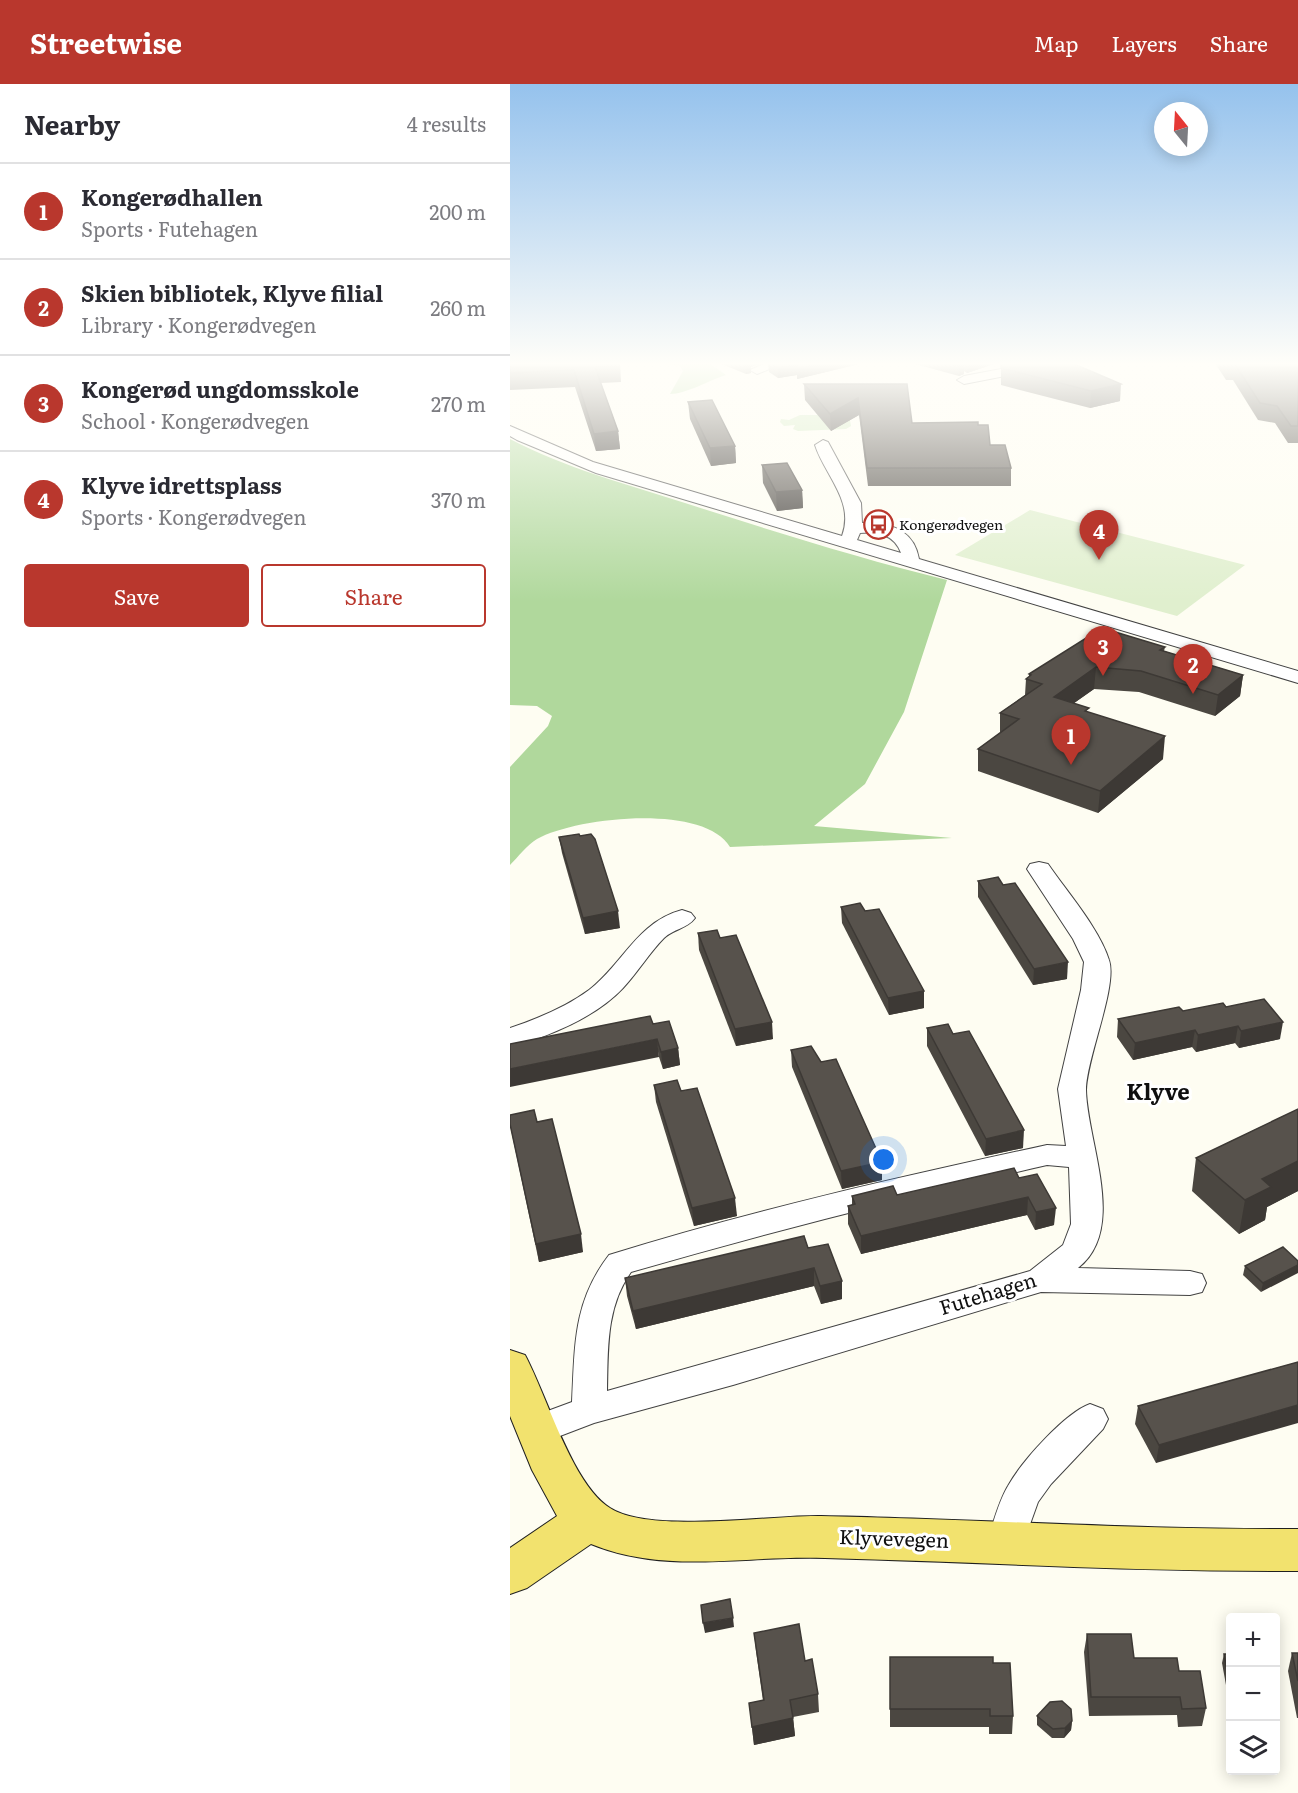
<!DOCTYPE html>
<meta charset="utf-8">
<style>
body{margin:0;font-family:Literata,serif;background:#f2f2f3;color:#2b2b33}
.controls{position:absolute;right:18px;bottom:18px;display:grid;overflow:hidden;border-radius:6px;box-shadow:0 3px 15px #0003}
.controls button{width:54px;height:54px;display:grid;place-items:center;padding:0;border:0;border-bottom:2px solid #e1e1e2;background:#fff;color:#2b2b33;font:30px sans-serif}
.compass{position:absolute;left:644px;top:18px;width:54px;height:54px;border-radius:50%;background:#fff;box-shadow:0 3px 15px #0003;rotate:342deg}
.you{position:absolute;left:374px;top:1076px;width:21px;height:21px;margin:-15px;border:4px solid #fff;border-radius:50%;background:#1a73e8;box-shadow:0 0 0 9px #1a73e833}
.badge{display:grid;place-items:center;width:39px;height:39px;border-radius:50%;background:#b9372d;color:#fff;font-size:20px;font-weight:700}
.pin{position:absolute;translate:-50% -50px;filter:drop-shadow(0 2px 3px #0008)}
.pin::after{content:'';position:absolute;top:32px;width:21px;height:18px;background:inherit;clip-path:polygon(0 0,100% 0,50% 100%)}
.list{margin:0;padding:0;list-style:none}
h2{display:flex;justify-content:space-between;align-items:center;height:78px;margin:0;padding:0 24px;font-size:26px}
h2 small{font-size:20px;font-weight:400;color:#7c7c81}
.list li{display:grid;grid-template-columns:39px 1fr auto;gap:18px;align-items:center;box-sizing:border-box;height:96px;padding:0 24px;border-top:2px solid #e1e1e2}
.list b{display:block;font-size:22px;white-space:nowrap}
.list p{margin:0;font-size:20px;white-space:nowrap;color:#7c7c81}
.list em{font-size:20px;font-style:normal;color:#7c7c81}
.actions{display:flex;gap:12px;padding:18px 24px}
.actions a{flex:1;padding:14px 0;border:2px solid #b9372d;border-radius:6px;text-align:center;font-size:21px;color:#b9372d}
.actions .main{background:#b9372d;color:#fff}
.icon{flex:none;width:33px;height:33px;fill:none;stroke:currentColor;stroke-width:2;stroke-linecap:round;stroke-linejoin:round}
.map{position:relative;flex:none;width:788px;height:1709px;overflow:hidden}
header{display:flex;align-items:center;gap:36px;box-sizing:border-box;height:84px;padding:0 30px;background:#b9372d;color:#fff}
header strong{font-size:28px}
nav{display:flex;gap:33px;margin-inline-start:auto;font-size:21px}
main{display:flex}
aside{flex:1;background:#fff}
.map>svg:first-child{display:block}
.green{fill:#cee8bc}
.forest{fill:#b0d89c}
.pitch{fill:#e0efce}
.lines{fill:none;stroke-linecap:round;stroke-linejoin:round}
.minor-casing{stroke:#424242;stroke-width:2}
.major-casing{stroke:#202020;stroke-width:2}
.minor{fill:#fff;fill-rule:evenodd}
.major{fill:#f2e26e;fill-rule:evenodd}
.wall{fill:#4b4741}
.shaded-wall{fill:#3d3935}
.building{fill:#57524c;stroke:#3d3935;stroke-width:1.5}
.labels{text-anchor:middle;stroke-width:6;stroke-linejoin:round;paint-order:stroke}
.far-poi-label{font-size:14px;fill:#0f0f0f;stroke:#fff;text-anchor:start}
.near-street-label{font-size:20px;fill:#0f0f0f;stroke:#fff}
.district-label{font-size:22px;font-weight:bold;fill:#0f0f0f;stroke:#fff}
</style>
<header>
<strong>Streetwise</strong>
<nav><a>Map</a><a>Layers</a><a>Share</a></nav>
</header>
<main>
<aside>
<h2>Nearby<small>4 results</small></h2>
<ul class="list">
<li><span class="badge">1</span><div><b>Kongerødhallen</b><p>Sports · Futehagen</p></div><em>200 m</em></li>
<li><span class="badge">2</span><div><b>Skien bibliotek, Klyve filial</b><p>Library · Kongerødvegen</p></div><em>260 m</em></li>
<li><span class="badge">3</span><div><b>Kongerød ungdomsskole</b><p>School · Kongerødvegen</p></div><em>270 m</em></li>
<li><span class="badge">4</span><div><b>Klyve idrettsplass</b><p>Sports · Kongerødvegen</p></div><em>370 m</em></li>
</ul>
<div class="actions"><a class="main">Save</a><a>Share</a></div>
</aside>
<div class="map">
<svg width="788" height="1709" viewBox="0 0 788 1709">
<rect width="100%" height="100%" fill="#fefdf2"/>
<!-- green -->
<polygon class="green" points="290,331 339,331 341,342 336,345 288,347 283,345 285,341 274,342 270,338 271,335 279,336"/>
<!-- forest -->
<g class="forest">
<path d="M146,279H199L216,291C200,296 176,310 160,310L173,287L170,282Z"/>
<path d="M0,355C55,384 116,400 175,419C262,447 348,474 437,496L394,628L355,700L304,742L442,754L220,763C194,719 66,733 27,755C17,761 8,773 0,781V683L38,642L42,632L27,622L0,621Z"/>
</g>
<!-- pitch -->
<polygon class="pitch" points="520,426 735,481 667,532 445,471"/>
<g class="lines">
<defs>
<g id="minor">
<polygon points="256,279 275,279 247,290 240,286"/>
<polygon points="522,279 548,279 541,283 454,300 447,296 454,292"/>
<path d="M0,342L83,378L332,452C345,417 315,392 305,361L313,356L318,358L351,419L352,439C379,438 404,445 409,475L788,587V599L86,389L7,356L0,352ZM350,449C368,448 384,450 391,469L347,456Z"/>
<path d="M529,778L538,780C557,808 589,844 599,876C608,902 576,975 576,1006C577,1058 618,1145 568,1184L680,1187L692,1190L696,1199L692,1208L680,1211L531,1208L223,1301L84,1339L29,1360L16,1355L11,1345L16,1335L62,1318C65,1261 63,1218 99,1171C243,1126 390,1093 537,1061L556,1062L548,1005L571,906L574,878L563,855L517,785L520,780ZM537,1081L559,1083L561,1140L553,1161L520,1187L97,1307C98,1265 96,1223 121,1188C259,1148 397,1113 537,1081Z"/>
<path d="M172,826L181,829L185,834C177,845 163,845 154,854C139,869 128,888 113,904C86,933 38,953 0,963V944C27,935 56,923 79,906C113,880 127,838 172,826Z"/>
<path d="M580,1320L593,1325L598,1335L593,1345L541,1400L528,1418L509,1471L496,1476L483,1471L477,1459C483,1440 488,1419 498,1402C511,1378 555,1329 580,1320Z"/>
</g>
<path id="major" d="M0,1266L15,1271C37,1312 62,1400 100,1424C141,1450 260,1431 311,1432C470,1435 629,1446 788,1445V1487C630,1488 473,1478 315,1474C236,1471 156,1491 81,1460L17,1504L0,1510V1464L47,1432L22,1386L0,1332Z"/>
</defs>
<!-- minor casing -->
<use href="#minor" class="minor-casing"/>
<!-- major casing -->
<use href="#major" class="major-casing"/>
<!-- minor -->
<use href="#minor" class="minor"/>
<!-- major -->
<use href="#major" class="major"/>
</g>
<!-- wall -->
<g class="wall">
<polygon points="0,279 110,279 111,298 91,299 108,347 110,365 86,367 65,303 0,306"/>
<polygon points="209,279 252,279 241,283 241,289 236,290"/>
<polygon points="258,279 349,279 349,280 287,295 287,291 268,294 259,288"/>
<polygon points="405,279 487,279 457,289 454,287 454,290 449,292 405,280"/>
<polygon points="491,279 562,279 610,317 580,324 491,301"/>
<polygon points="705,279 785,279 788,283 788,359 778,359 765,339 748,336 723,296 716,296"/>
<polygon points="294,300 397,300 402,339 468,341 480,361 501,384 501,402 358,402 349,331 321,347 295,316"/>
<polygon points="178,318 225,362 226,379 201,382 180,335"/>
<polygon points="252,381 292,406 293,424 267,427 253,399"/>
<polygon points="655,563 654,567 733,591 730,612 705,632 629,608 584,605 564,619 653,675 588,729 468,687 468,665 490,649 490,629 515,611 516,595 519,593 519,590"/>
<polygon points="49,753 110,844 75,850 52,769"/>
<polygon points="468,797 557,895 523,901 468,813"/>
<polygon points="331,823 355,827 414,907 414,924 379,931 332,839"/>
<polygon points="188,849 263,955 226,962 189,866"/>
<polygon points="716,923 770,955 729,964 725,959 686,968 682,963 623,976 607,953 608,935 673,927"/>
<polygon points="143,940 168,964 170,981 153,985 149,973"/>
<polygon points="417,944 443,950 513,1064 475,1072 417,962"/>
<polygon points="281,966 311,978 372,1096 332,1105 282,983"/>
<polygon points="144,1001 171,1007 227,1132 184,1142 146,1018"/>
<polygon points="788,1025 788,1107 757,1123 755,1136 729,1150 682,1107 686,1074"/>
<polygon points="27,1038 73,1168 29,1178 0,1041"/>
<polygon points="509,1094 544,1141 525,1146 517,1131 351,1170 338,1140 338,1122 342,1121 342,1112 387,1111"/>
<polygon points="773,1163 751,1208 733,1191 735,1182"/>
<polygon points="298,1164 332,1197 332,1215 311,1220 304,1202 126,1245 117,1212 115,1194"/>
<polygon points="788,1278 646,1379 625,1340 628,1322"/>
<polygon points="244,1549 295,1577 308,1610 309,1628 283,1633 285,1652 244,1661 239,1619 253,1617 246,1567"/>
<polygon points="577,1550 624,1574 669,1587 696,1624 692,1642 668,1643 667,1631 579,1632 574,1568"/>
<polygon points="782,1569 788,1569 788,1634 787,1634 778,1587"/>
<polygon points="714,1570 720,1570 720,1601 716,1601 712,1579"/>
<polygon points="380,1573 483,1579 503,1632 502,1650 479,1650 479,1643 380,1643"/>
<polygon points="527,1632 562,1637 561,1646 554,1654 542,1654 527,1641"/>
</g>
<!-- shaded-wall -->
<g class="shaded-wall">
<polygon points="239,279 252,279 241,283 241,289 236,290 235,280"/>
<polygon points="312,279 349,279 349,280 287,295 287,291 268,294 268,284"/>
<polygon points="458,279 487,279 457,289"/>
<polygon points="454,280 454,290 449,292 449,282"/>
<polygon points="611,300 610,317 580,324 581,307"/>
<polygon points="348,314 349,331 321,347 320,330"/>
<polygon points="108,347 110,365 86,367 84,350"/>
<polygon points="225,362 226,379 201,382 200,364"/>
<polygon points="292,406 293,424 267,427 266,408"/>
<polygon points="586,583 584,605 543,634 544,613"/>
<polygon points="733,591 730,612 705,632 708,611"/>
<polygon points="655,652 653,675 588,729 590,707"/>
<polygon points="108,827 110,844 75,850 73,834"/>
<polygon points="558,878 557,895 523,901 524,885"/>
<polygon points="414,907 414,924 379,931 378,914"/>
<polygon points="262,938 263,955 226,962 225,945"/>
<polygon points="773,938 770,955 729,964 731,947"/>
<polygon points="728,942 725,959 686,968 688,951"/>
<polygon points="685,946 682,963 623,976 625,959"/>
<polygon points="147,955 149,973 0,1003 0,985"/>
<polygon points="168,964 170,981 153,985 151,968"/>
<polygon points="514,1046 513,1064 475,1072 476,1055"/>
<polygon points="788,1077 788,1107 757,1123 755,1136 729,1150 735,1116 752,1095"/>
<polygon points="372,1078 372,1096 332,1105 331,1087"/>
<polygon points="518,1113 517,1131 351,1170 351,1152"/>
<polygon points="225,1114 227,1132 184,1142 182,1124"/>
<polygon points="546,1124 544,1141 525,1146 526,1128"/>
<polygon points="71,1150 73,1168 29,1178 26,1160"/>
<polygon points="788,1181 788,1189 751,1208 753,1199"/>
<polygon points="304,1184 304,1202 126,1245 123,1227"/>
<polygon points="332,1197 332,1215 311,1220 310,1202"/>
<polygon points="788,1321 788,1339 646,1379 649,1361"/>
<polygon points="223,1534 224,1543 195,1549 193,1539"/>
<polygon points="283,1634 285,1652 244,1661 242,1643"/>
<polygon points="562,1637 561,1646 554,1654 555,1644"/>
</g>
<!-- building -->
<g class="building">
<polygon points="0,279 109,279 109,282 85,283 108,347 84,350 64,286 0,289"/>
<polygon points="260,279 312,279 287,285 287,281 268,284"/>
<polygon points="436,279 454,279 454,280 449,282"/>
<polygon points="491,279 562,279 611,300 581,307 491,284"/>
<polygon points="716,279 785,279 788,283 788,342 781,342 767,322 750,319 725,280 717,280"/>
<polygon points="294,300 397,300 402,339 468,338 468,341 478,341 480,361 495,361 501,384 357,384 348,314 320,330"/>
<polygon points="202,316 225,362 200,364 178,318"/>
<polygon points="277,379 292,406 266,408 252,381"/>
<polygon points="592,544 655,563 650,566 733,591 708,611 631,587 586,583 544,613 579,624 575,627 655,652 590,707 468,665 509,635 490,629 532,600 516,595 521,591 519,590"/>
<polygon points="69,750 70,752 81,750 85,755 108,827 73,834 49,753"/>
<polygon points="488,793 493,801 505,799 558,878 524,885 468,797"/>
<polygon points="350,819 355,827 369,825 414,907 378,914 331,823"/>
<polygon points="207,846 210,854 226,851 262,938 225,945 188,849"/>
<polygon points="754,915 773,938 731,947 728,942 688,951 685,946 625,959 608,935 669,923 673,927 713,919 716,923"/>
<polygon points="140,932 143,940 159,937 168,964 151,968 147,955 0,985 0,960"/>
<polygon points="438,940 443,950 459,947 514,1046 476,1055 417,944"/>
<polygon points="301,962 311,978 326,975 372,1078 331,1087 281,966"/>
<polygon points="167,996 171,1007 187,1004 225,1114 182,1124 144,1001"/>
<polygon points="788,1025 788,1077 752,1095 761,1103 735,1116 686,1074"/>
<polygon points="24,1026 27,1038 42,1035 71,1150 26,1160 0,1040 0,1031"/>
<polygon points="504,1084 509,1094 527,1090 546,1124 526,1128 518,1113 351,1152 338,1122 345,1120 342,1112 383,1102 387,1111"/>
<polygon points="294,1152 298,1164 318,1160 332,1197 310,1202 304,1184 123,1227 115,1194"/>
<polygon points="773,1163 788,1177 788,1181 753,1199 735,1182"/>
<polygon points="788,1278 788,1321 649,1361 628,1322"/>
<polygon points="220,1515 223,1534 193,1539 191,1521"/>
<polygon points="289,1540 295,1577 302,1575 308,1610 280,1616 283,1634 242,1643 239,1619 254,1616 244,1549"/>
<polygon points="577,1550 621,1550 624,1574 667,1574 669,1587 690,1587 696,1624 672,1625 670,1613 581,1613"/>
<polygon points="782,1569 788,1569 788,1597"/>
<polygon points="714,1570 720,1570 720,1592 718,1592"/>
<polygon points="380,1573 483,1573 483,1579 500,1579 503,1632 480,1632 480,1625 380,1625"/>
<polygon points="552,1617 561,1625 562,1637 555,1644 543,1645 527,1632 540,1618"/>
</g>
<!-- sky -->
<linearGradient id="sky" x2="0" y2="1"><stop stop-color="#95c2ed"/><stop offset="0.54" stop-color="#fffef9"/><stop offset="1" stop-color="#fffef9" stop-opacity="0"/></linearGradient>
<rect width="788" height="518" fill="url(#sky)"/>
<!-- icons -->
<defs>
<symbol id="bus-ring" viewBox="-11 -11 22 22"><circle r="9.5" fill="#fff" stroke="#b9372d" stroke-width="1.5"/><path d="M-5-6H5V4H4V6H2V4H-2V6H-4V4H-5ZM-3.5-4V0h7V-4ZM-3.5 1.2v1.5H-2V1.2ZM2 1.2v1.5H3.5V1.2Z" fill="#b9372d"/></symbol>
</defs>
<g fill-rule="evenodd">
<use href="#bus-ring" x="352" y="424" width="33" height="33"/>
</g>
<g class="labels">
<!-- far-poi labels -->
<g class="far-poi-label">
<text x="389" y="446">Kongerødvegen</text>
</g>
<!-- near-street labels -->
<g class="near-street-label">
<text transform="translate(478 1210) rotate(-17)" y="7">Futehagen</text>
<text transform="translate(384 1455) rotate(2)" y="7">Klyvevegen</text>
</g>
<!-- district labels -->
<g class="district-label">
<text x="648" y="1016">Klyve</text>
</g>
</g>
</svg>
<div class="controls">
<button>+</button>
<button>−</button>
<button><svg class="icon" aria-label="layers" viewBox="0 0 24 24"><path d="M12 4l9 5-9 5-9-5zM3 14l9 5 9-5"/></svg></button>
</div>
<svg class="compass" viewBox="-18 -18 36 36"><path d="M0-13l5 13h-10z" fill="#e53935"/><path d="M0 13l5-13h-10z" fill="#7c7c81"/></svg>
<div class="you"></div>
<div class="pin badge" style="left:561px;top:681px">1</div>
<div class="pin badge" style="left:683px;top:610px">2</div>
<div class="pin badge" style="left:593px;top:592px">3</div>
<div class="pin badge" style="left:589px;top:476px">4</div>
</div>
</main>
